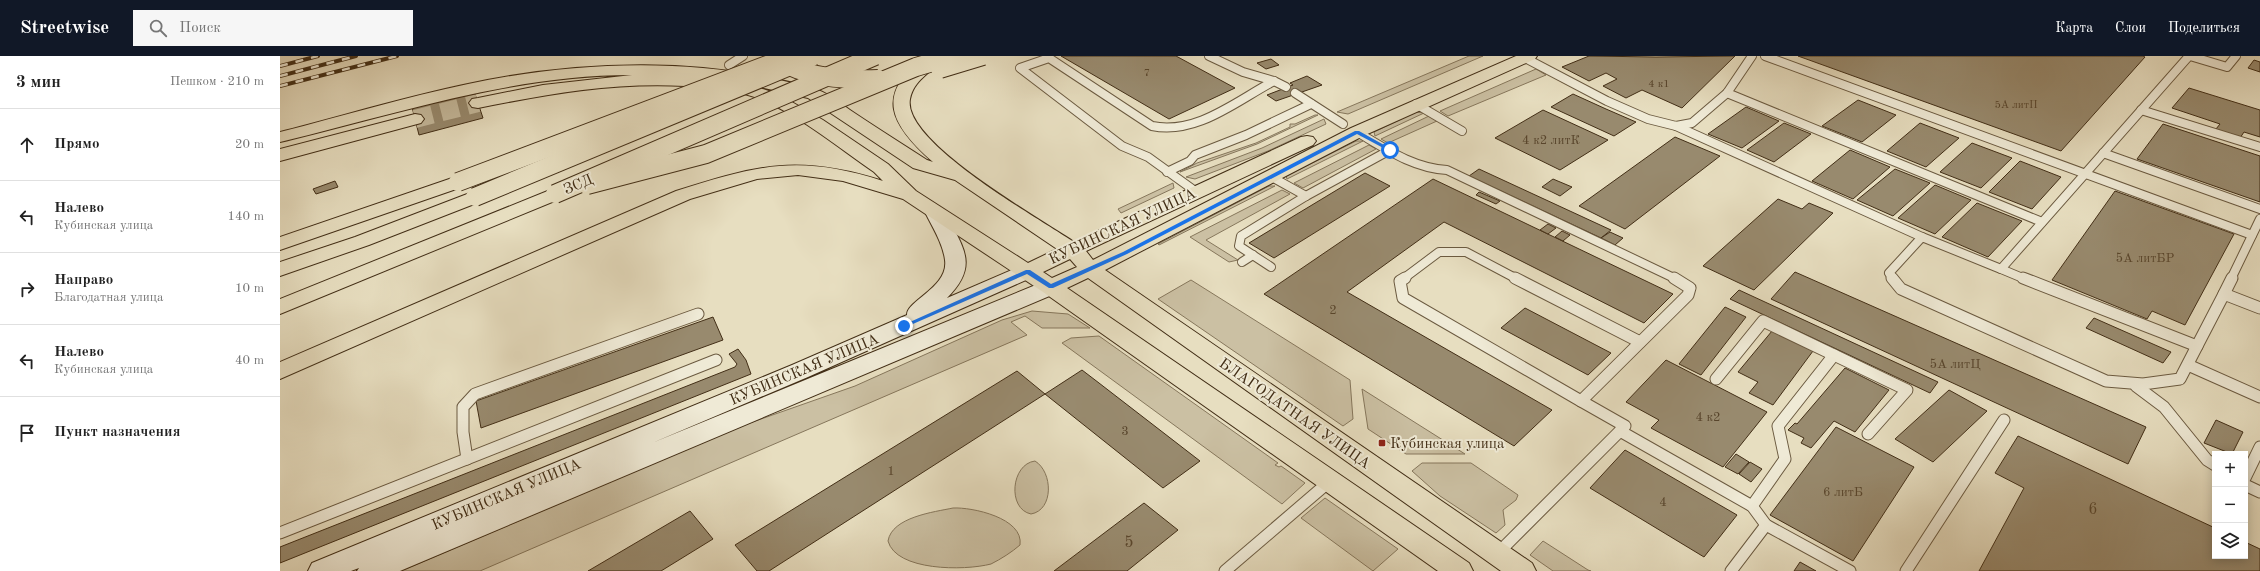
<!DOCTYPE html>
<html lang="ru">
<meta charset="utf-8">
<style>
body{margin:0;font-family:"Old Standard TT",serif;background:#f6f6f6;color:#222}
.controls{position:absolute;right:12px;bottom:12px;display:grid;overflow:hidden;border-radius:0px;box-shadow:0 2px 10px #0003}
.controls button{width:36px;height:36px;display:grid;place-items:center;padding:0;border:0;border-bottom:1px solid #e0e0e0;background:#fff;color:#222;font:20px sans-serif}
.stop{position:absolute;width:12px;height:12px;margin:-9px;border:3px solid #1a73e8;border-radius:50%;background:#fff}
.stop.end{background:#1a73e8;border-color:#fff;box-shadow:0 1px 4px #0008}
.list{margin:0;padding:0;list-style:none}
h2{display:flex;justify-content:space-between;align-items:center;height:52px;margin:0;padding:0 16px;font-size:17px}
h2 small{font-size:13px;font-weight:400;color:#767676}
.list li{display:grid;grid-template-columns:26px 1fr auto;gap:12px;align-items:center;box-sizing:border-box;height:72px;padding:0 16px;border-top:1px solid #e0e0e0}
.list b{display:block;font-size:15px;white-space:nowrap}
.list p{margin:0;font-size:13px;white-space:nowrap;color:#767676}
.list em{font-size:13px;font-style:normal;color:#767676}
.icon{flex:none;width:22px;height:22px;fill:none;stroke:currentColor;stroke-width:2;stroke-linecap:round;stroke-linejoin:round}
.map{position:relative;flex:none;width:1980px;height:515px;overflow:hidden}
header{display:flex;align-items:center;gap:24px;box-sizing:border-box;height:56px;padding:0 20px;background:#111827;color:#fff}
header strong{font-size:19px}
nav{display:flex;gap:22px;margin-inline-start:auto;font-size:14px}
.search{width:280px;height:36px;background:#f6f6f6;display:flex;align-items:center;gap:10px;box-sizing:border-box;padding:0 14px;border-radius:0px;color:#767676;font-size:15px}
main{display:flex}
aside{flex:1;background:#fff}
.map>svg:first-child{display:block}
.green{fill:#cbc0a3;stroke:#86775c}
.building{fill:#988a6e;stroke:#422e16}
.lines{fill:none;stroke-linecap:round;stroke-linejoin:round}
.primary-tunnel{stroke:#c6bb9e;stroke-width:18;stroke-dasharray:18 9;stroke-linecap:butt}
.service-far1-casing{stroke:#6b5a40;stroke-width:10}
.service-casing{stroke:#6b5a40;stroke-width:13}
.secondary-casing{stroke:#422e16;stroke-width:2}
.primary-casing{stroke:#422e16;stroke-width:2}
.motorway-casing{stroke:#422e16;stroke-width:2}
.service-far1{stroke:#efead6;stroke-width:8}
.service{stroke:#efead6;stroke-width:11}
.secondary{fill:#efead6;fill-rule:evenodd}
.primary{fill:#e7dec0;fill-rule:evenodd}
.motorway{fill:#e7dec0;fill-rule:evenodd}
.rail-casing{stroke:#422e16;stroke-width:4}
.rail{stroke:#efead6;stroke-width:2.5;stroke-dasharray:8;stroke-linecap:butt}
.primary-bridge-casing{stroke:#422e16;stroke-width:20;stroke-linecap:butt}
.motorway-bridge-casing{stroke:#422e16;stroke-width:20;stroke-linecap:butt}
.primary-bridge{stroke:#e7dec0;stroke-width:18}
.motorway-bridge{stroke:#e7dec0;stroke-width:18}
.route{fill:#1a73e8}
.poi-dot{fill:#8f2418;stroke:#efead6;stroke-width:1.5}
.labels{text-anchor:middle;stroke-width:4;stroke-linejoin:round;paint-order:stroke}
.far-number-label{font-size:11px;fill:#58452c}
.number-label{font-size:13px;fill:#58452c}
.street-label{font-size:15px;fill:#422e16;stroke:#efead6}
.poi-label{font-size:15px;fill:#422e16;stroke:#efead6;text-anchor:start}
.near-number-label{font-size:16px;fill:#58452c}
</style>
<header>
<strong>Streetwise</strong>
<div class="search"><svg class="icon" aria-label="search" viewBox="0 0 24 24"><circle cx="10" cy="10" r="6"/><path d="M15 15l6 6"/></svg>Поиск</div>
<nav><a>Карта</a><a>Слои</a><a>Поделиться</a></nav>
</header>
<main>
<aside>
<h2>3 мин<small>Пешком · 210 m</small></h2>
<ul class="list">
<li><svg class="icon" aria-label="ahead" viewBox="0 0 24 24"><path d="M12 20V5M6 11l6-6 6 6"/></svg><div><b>Прямо</b></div><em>20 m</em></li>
<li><svg class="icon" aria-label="left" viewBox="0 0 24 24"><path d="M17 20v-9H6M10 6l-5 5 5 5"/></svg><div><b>Налево</b><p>Кубинская улица</p></div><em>140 m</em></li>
<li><svg class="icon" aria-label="right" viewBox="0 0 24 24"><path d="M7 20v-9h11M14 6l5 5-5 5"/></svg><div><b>Направо</b><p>Благодатная улица</p></div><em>10 m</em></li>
<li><svg class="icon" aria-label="left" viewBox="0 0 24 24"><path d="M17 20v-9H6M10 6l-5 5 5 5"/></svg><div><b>Налево</b><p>Кубинская улица</p></div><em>40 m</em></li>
<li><svg class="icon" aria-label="arrive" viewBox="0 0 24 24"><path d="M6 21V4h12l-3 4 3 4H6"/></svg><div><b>Пункт назначения</b></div></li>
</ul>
</aside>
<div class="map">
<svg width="1980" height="515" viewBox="0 0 1980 515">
<rect width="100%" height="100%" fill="#e7dec0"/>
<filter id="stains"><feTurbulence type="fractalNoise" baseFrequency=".005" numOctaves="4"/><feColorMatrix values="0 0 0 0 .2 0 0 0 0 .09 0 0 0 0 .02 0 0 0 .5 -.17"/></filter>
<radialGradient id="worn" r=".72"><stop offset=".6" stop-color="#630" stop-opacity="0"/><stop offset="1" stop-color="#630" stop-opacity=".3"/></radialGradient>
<!-- green -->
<g class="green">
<polygon points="1189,0 1203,0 1068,58 1057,56"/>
<polygon points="1256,13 1266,19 1168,60 1160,55"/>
<polygon points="1136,56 1144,57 1095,80 1094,76"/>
<polygon points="1035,59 1038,59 977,88 900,116 917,107 976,87 1010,71 1010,68 1015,68"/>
<polygon points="1149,60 1157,65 1108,87 1101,83"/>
<polygon points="1044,63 1046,68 988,95 915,123 906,121 982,92"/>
<polygon points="1076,85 1083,85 1007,123 1006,120"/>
<polygon points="1089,89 1096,93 1023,132 1014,127"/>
<polygon points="893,127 894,132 841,157 838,153"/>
<polygon points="989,130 995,130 879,189 878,188"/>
<polygon points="1002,134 1010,138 926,184 958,204 949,206 910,181"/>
<polygon points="911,224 1070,324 1073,363 1063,370 878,243"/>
<polygon points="752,255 788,258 810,272 762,272 745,260 731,266 747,279 200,515 121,515 464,369 575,330 722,264"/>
<polygon points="819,280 998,407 995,409 999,411 1001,410 1025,427 1002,448 782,287 791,282"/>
<polygon points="1082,333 1185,398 1126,398 1088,373"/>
<path d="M755,405C773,416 774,454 751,458C727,453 731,408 755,405Z"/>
<polygon points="1142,407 1191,407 1238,439 1236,444 1223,454 1225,469 1216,477 1160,440 1132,415"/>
<polygon points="1045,442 1118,493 1093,515 1021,462"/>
<path d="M673,452C692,451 744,462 740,489C732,496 721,503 711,508C684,515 616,515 608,485C612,461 654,456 673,452Z"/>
<polygon points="1263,485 1308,514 1311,515 1273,515 1250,499"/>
</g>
<!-- building -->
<g class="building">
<polygon points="781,0 896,0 955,32 889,63"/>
<polygon points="1309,0 1376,1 1455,0 1402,52 1362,34 1346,42 1323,30 1337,23 1326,17 1309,25 1282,11"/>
<polygon points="1518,0 1863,0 1865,1 1781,95"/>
<polygon points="991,3 999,9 986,13 977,7"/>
<polygon points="1974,4 1980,6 1980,16 1968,12"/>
<polygon points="1027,20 1042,29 996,45 987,39 1013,29 1010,27"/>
<polygon points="1909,32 1980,54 1980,81 1964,76 1960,82 1936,73 1940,68 1892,52"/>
<polygon points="194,35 203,62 139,79 132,51"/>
<polygon points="1293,38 1326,53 1356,66 1334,80 1271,51"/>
<polygon points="1578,44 1616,59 1582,86 1542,70"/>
<polygon points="1466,51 1499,65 1462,92 1428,78"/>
<polygon points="1263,54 1328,84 1280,114 1215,82"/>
<polygon points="1504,67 1531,78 1494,106 1467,94"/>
<polygon points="1640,67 1679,82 1646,111 1607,95"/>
<polygon points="1883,68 1980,100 1980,146 1857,103"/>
<polygon points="1395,81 1440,100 1345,173 1299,150"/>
<polygon points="1692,87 1732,102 1701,132 1660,116"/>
<polygon points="1570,94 1610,111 1573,143 1532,125"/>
<polygon points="1740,105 1781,121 1752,153 1709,136"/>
<polygon points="1199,113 1331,174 1321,182 1189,120"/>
<polygon points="1615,113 1650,127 1613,160 1577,144"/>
<polygon points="1085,117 1110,130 994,202 969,187"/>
<polygon points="1153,123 1393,238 1364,267 1164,166 1067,236 1272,354 1234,390 984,238"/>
<polygon points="1273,123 1292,131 1280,140 1262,131"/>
<polygon points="55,125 58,131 36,138 33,133"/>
<polygon points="1655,129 1691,144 1655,178 1618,162"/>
<polygon points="1835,135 1954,178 1905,269 1872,255 1867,263 1772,224"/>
<polygon points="1199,136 1220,145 1216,148 1196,139"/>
<polygon points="1498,143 1522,153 1529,147 1553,157 1474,234 1423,210"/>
<polygon points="1697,147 1742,165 1708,201 1662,181"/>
<polygon points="1268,168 1276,172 1268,178 1260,174"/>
<polygon points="1282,175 1290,179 1283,185 1275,181"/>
<polygon points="1330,176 1343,182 1335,189 1321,182"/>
<polygon points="1515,216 1866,371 1848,408 1491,243"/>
<polygon points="1459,234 1658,326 1650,337 1450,243"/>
<polygon points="1445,251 1466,261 1421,319 1399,308"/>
<polygon points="1245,252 1331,297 1308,319 1221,272"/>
<polygon points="433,261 443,284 201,372 196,345"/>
<polygon points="1814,262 1891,296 1883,307 1806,272"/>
<polygon points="1492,275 1533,295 1493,349 1469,337 1478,326 1458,316"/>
<polygon points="458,293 466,304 471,318 0,507 0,491 455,311 457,308 449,298"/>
<polygon points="1386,304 1487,356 1443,411 1371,372 1379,364 1346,346"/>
<polygon points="1565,312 1609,334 1575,376 1554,365 1531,392 1521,387 1524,382 1508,374 1515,367 1517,368"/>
<polygon points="802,314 819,327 920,405 883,432 765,338"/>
<polygon points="737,315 765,338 489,515 477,515 455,489"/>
<polygon points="1669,334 1707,355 1653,406 1615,383"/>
<polygon points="1936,364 1963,376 1952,398 1924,387"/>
<polygon points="1556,371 1634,411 1573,505 1490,459"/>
<polygon points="1738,380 1935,472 1935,500 1965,500 1965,486 1980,493 1980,515 1699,515 1744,432 1715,417"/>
<polygon points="1345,394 1457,459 1424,501 1310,432"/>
<polygon points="1456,398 1469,406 1458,418 1445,411"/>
<polygon points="1470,406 1482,413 1471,426 1459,418"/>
<polygon points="864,447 898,474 847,515 774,515"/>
<polygon points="410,455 433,483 381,515 308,515"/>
<polygon points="1520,506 1536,515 1514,515"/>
</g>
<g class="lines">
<!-- primary-tunnel -->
<polyline class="primary-tunnel" points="135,63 198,47"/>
<defs>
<g id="service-far1">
<polyline points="929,0 963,16 994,25 1006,31"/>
<polyline points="1485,0 1972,179"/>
<polyline points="1910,0 1947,11 1956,0"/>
<polyline points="1245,2 1327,45 1368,63 1396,70 1412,67 1447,37 1472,0"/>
<polyline points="449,9 463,0"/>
<polyline points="1015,37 1063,68"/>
<polyline points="1447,37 1762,166"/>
<polyline points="1136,48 1182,75"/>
<polyline points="1861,54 1980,91"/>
<polyline points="1396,70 1642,181"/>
<path d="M1077,76C1106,93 1133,112 1167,114L1396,223"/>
<polyline points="1823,97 1980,153"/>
<polyline points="887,116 910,105 915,99 966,79 1031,48"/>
<polyline points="990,120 1026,140"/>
<path d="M915,135L868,101L842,90L740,12L769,2L872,70C917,79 956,45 994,25"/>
<polyline points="962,206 973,199"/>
<polyline points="991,211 959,190 961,180 1026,140 1110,94"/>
<polyline points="1123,223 1159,196 1186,196 1237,223"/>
<polyline points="1613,223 1609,217 1642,181 1721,213"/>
<polyline points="1745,223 1721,213 1909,0"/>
<polyline points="1951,223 1980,163"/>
</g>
<g id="service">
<polyline points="1125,222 1120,225 1123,242 1301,345"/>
<polyline points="1235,222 1360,286"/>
<polyline points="1612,222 1621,233 1826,325 1863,328 1900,323 1917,290"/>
<polyline points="1743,222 1917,290 1944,238 1980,252"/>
<polyline points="1944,238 1952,222"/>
<polyline points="1554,299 1627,334 1588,378"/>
<polyline points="1908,309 1980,341"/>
<polyline points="1436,323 1483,265 1554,299 1498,370 1505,403 1472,450"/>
<polyline points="1856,330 1884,351 1927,404 1935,409"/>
<polyline points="1340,375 1472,450 1486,469 1570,515"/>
<polyline points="187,403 183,376 183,351 195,338 418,258"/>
<polyline points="1965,422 1980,391"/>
<polyline points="1965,429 1980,436"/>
<polyline points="0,477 436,304"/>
<polyline points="1217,498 1345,370 1301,345 1408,239 1410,232 1394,222"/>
<polyline points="945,515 1050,425"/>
<polyline points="1451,515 1486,469"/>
<polyline points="1626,515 1724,364"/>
</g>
<path id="secondary" d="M656,152L663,154L666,158C684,193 699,210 667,242L741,210L748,208L755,210L759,215L755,220L528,321L372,387L763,226L771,224L779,226L782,231L779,236L120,515H77L79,512L71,515H28L32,507L512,309L627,259C626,245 669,231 665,204C663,188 653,172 646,158L649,154Z"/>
<g id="primary">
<path d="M647,0H659L661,3C651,18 634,23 630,43C622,86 760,163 794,186L1021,81L1027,80L1033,81L1036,85L1033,89L806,195L813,204L1071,72L1236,0H1257L1255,3L1083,80L825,214L1252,507L1256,515H1221L808,222L787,232L1189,507L1193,515H1158L763,236L623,143L563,125L518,119L477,123L410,143L0,323V306L396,135C478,109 519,98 603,125L594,116C559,92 524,63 485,45C459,34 433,32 405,30C335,26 267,38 198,52L192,51L189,47L192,43L198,42L263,29L352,19C231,19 116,58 0,86V76C63,60 125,41 188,28C300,4 428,0 538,34C549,38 560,47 570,54C595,71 621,87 647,104L653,106C611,69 593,38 647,0ZM467,28L528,42L633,112L675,124L777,193L748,207L636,135L608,108L543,64L498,38ZM790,203L797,211L772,222L763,216Z"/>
<polygon points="135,58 141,59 144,63 141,67 0,105 0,93"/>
<polygon points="178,120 185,122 187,126 185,130 0,194 0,181"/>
</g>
<g id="motorway">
<polygon points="275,132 282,134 285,138 282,142 0,258 0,243"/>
<polygon points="195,135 202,137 205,141 202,145 89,189 0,220 0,206 75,181"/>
</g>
</defs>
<!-- service-far1 casing -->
<use href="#service-far1" class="service-far1-casing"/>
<!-- service casing -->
<use href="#service" class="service-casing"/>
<!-- secondary casing -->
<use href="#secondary" class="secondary-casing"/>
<!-- primary casing -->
<use href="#primary" class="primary-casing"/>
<!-- motorway casing -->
<use href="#motorway" class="motorway-casing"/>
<!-- service-far1 -->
<use href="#service-far1" class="service-far1"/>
<!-- service -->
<use href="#service" class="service"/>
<!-- secondary -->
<use href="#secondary" class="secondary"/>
<!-- primary -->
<use href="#primary" class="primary"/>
<!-- motorway -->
<use href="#motorway" class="motorway"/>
<defs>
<g id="rail">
<polyline points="0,10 38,0"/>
<polyline points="0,20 76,0"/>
<polyline points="0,30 117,0"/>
</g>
</defs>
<!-- rail casing -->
<use href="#rail" class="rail-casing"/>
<!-- rail -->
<use href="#rail" class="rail"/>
<defs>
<g id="primary-bridge">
<path d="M496,3C527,22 562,24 598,23"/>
<polyline points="660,13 703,0"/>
<polyline points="178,126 511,0"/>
<polyline points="307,129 426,98 636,11 673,0"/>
</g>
<g id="motorway-bridge">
<polyline points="275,138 595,0"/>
<polyline points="195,141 534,0"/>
</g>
</defs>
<!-- primary-bridge casing -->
<use href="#primary-bridge" class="primary-bridge-casing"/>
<!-- motorway-bridge casing -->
<use href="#motorway-bridge" class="motorway-bridge-casing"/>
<!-- primary-bridge -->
<use href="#primary-bridge" class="primary-bridge"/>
<!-- motorway-bridge -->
<use href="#motorway-bridge" class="motorway-bridge"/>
</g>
<!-- route -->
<polygon class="route" points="1075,75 1079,75 1113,94 1109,95 1077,78 847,198 773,232 769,232 747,218 626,271 621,270 746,214 750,214 771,228 843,196"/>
<!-- markers -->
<rect class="poi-dot" x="1098" y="383" width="8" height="8" rx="2"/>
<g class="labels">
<!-- far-number labels -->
<g class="far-number-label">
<text x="867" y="20">7</text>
<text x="1379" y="31">4 к1</text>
<text x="1736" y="52">5А литП</text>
</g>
<!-- number labels -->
<g class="number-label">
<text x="1271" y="88">4 к2 литК</text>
<text x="1865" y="206">5А литБР</text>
<text x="1053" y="258">2</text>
<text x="1675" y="312">5А литЦ</text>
<text x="1428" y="365">4 к2</text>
<text x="845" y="379">3</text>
<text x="611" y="419">1</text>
<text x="1563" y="440">6 литБ</text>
<text x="1383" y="450">4</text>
</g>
<!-- street labels -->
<g class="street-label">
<text transform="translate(298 128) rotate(-23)" y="5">ЗСД</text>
<text transform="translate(842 170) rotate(-25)" y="5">КУБИНСКАЯ УЛИЦА</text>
<text transform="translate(524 313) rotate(-23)" y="5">КУБИНСКАЯ УЛИЦА</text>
<text transform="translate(1015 357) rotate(35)" y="5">БЛАГОДАТНАЯ УЛИЦА</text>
<text transform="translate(226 438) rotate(-23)" y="5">КУБИНСКАЯ УЛИЦА</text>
</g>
<!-- poi labels -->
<g class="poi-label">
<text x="1110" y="392">Кубинская улица</text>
</g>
<!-- near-number labels -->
<g class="near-number-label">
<text x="1813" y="458">6</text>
<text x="849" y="491">5</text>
</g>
</g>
<rect width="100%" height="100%" filter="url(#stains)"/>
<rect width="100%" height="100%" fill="url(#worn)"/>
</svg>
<div class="controls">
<button>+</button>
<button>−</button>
<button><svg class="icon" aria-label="layers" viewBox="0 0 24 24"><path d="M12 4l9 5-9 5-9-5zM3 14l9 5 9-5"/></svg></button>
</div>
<div class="stop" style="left:1110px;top:94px"></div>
<div class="stop end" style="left:624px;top:270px"></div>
</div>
</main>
